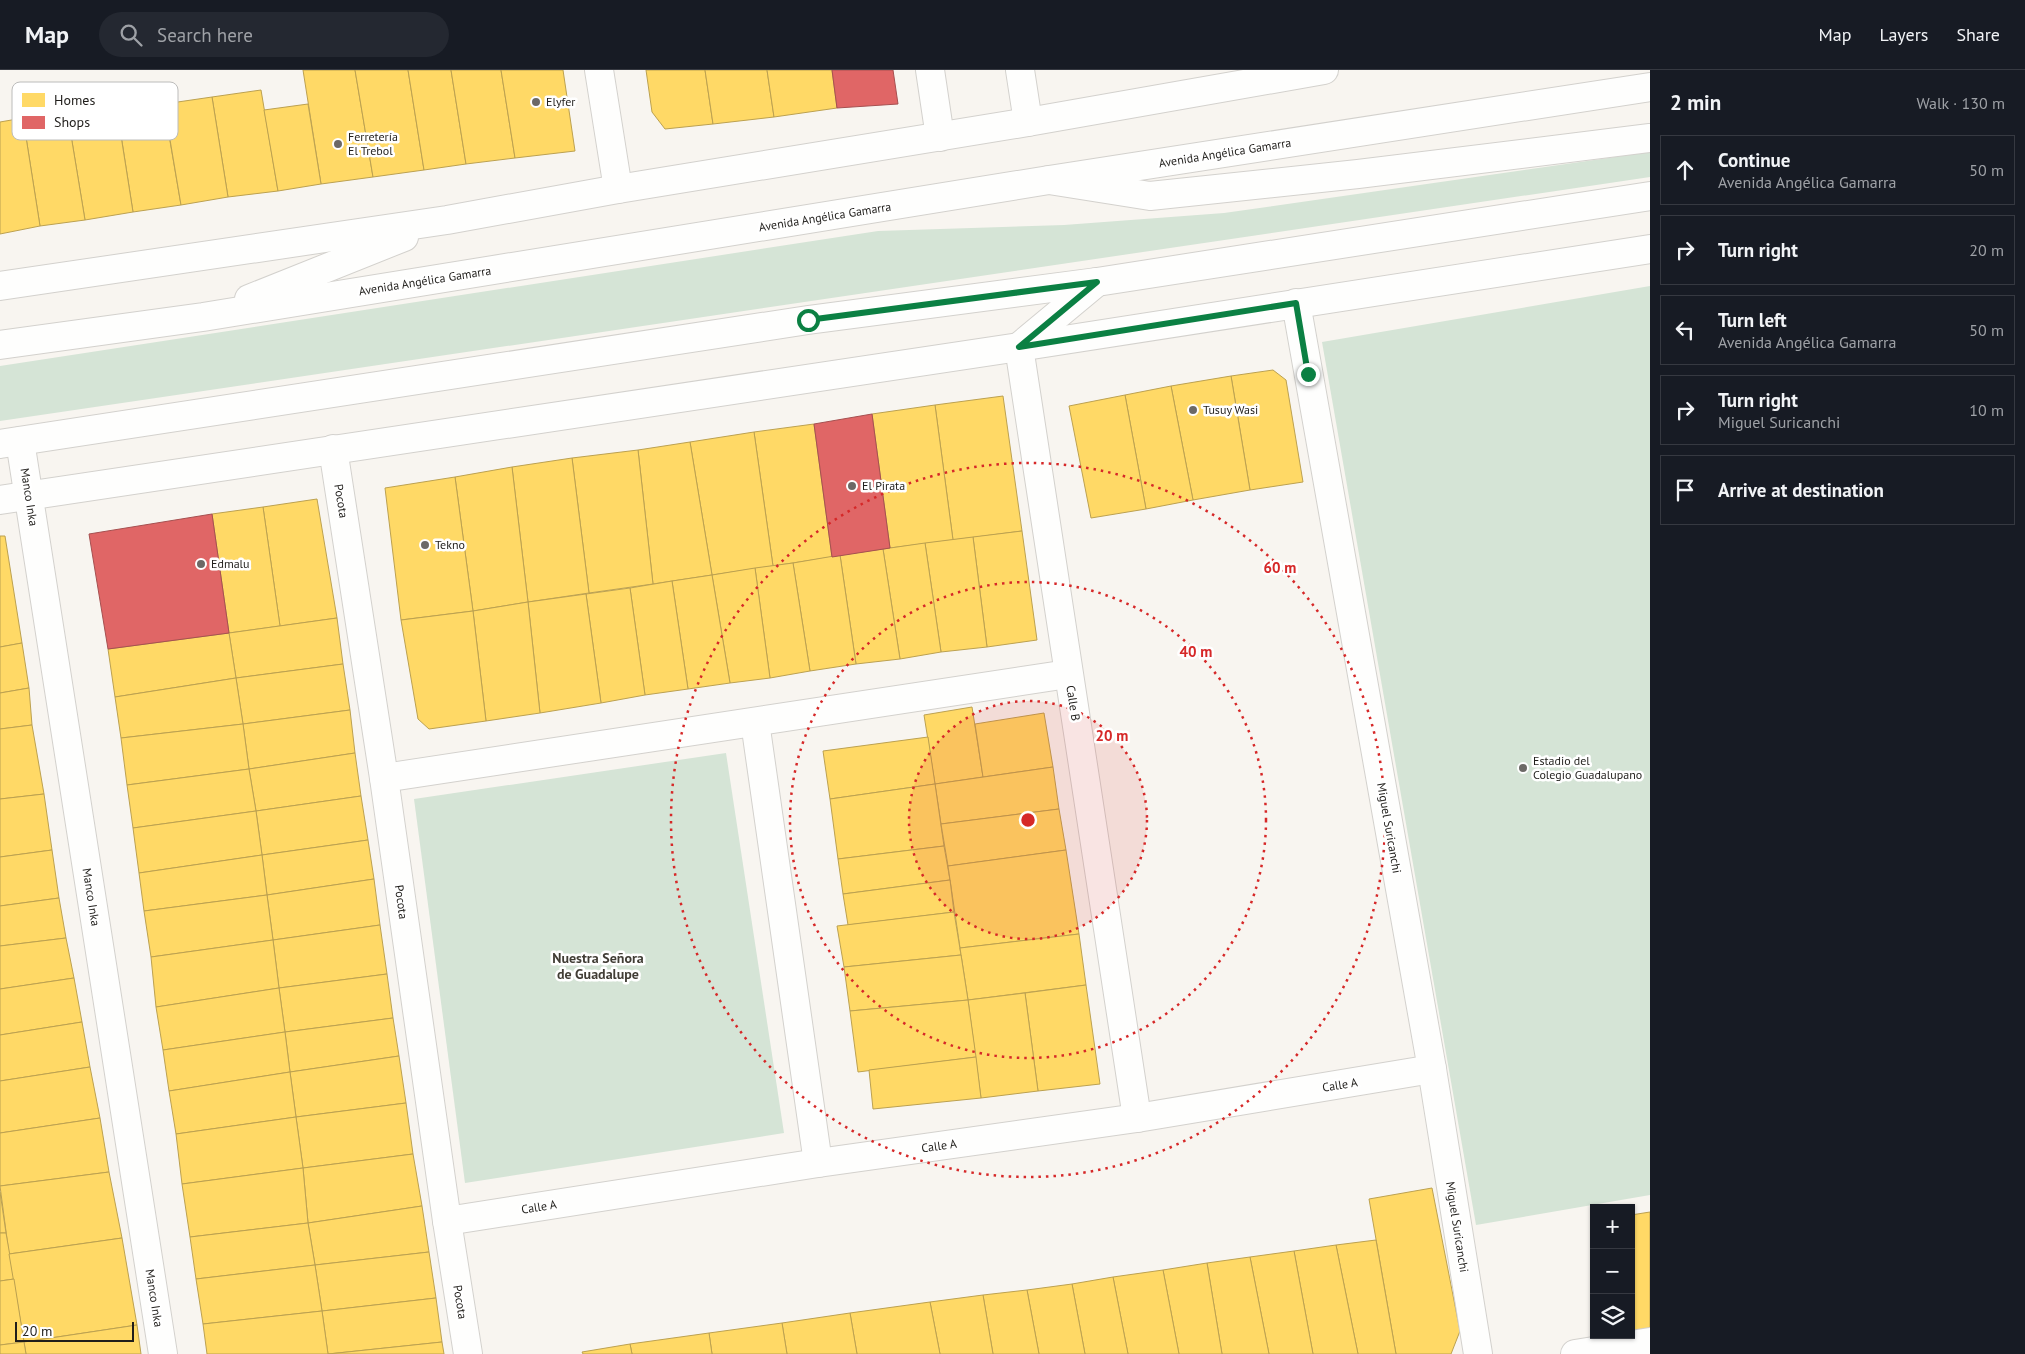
<!DOCTYPE html>
<meta charset="utf-8">
<style>
body{margin:0;font-family:"PT Sans",sans-serif;background:#242831;color:#f1f3f6}
.controls{position:absolute;right:15px;bottom:15px;display:grid;overflow:hidden;border-radius:0px;box-shadow:0 1px 4px #0004}
.controls button{width:45px;height:45px;display:grid;place-items:center;padding:0;border:0;border-bottom:1px solid #363941;background:#171b24;color:#f1f3f6;font:25px sans-serif}
.scale{position:absolute;left:15px;bottom:12px;width:119px;box-sizing:border-box;padding-left:5px;border:2px solid #201e1b;border-top:0;font-size:14px;line-height:18px;white-space:nowrap;color:#201e1b;-webkit-text-stroke:4px #fff;paint-order:stroke}
.stop{position:absolute;width:15px;height:15px;margin:-11px;border:4px solid #0b8043;border-radius:50%;background:#fff}
.stop.end{background:#0b8043;border-color:#fff;box-shadow:0 1px 5px #0008}
.list{margin:0;padding:0;list-style:none}
h2{display:flex;justify-content:space-between;align-items:center;height:65px;margin:0;padding:0 20px;font-size:21px}
h2 small{font-size:16px;font-weight:400;color:#9ea1a6}
.list li{display:grid;grid-template-columns:32px 1fr auto;gap:15px;align-items:center;box-sizing:border-box;height:70px;margin:0 10px 10px;padding:0 10px;border:1px solid #363941;border-radius:0px}
.list b{display:block;font-size:19px;white-space:nowrap}
.list p{margin:0;font-size:16px;white-space:nowrap;color:#9ea1a6}
.list em{font-size:16px;font-style:normal;color:#9ea1a6}
.icon{flex:none;width:28px;height:28px;fill:none;stroke:currentColor;stroke-width:2;stroke-linecap:round;stroke-linejoin:round}
.map{position:relative;flex:none;width:1650px;height:1284px;overflow:hidden}
header{display:flex;align-items:center;gap:30px;box-sizing:border-box;height:70px;padding:0 25px;background:#171b24;border-bottom:1px solid #363941}
header strong{font-size:24px}
nav{display:flex;gap:28px;margin-inline-start:auto;font-size:18px}
.search{width:350px;height:45px;background:#242831;display:flex;align-items:center;gap:12px;box-sizing:border-box;padding:0 18px;border-radius:28px;color:#9ea1a6;font-size:19px}
main{display:flex}
aside{flex:1;background:#171b24}
.map>svg:first-child{display:block}
.green{fill:#d5e4d6}
.homes{fill:#ffd966;stroke:#bca150}
.shops{fill:#e06666;stroke:#a65050}
.lines{fill:none;stroke-linecap:round;stroke-linejoin:round}
.minor-casing{stroke:#d3d1cd;stroke-width:30}
.major-casing{stroke:#d3d1cd;stroke-width:30}
.highway-casing{stroke:#d3d1cd;stroke-width:30}
.minor{stroke:#fefefd;stroke-width:28}
.major{stroke:#fefefd;stroke-width:28}
.highway{stroke:#fefefd;stroke-width:28}
.route{stroke:#0b8043;stroke-width:6}
.ring{fill:none;stroke:#d62828;stroke-width:2.5;stroke-dasharray:2.5 5}
.poi-dot{fill:#6c6966;stroke:#fff;stroke-width:2}
.labels{text-anchor:middle;stroke-width:5;stroke-linejoin:round;paint-order:stroke}
.poi-label{font-size:12px;fill:#201e1b;stroke:#fff;text-anchor:start}
.street-label{font-size:12px;fill:#201e1b;stroke:#fff}
.neighbourhood-label{font-size:14px;font-weight:bold;fill:#413d35;stroke:#fff}
.key{fill:#fff;stroke:#bcbcbb;stroke-width:1}
.key-label{font-size:14px;fill:#201e1b}
.centre{fill:#d62828;stroke:#fff;stroke-width:2.5}
.ring-label{font-size:15px;text-anchor:middle;font-weight:bold;fill:#d62828;stroke:#fff;stroke-width:5;stroke-linejoin:round;paint-order:stroke}
</style>
<header>
<strong>Map</strong>
<div class="search"><svg class="icon" aria-label="search" viewBox="0 0 24 24"><circle cx="10" cy="10" r="6"/><path d="M15 15l6 6"/></svg>Search here</div>
<nav><a>Map</a><a>Layers</a><a>Share</a></nav>
</header>
<main>
<div class="map">
<svg width="1650" height="1284" viewBox="0 0 1650 1284">
<rect width="100%" height="100%" fill="#f8f5f0"/>
<!-- green -->
<g class="green">
<polygon points="1650,82 1650,107 0,351 0,296 878,161 1064,155 1224,143"/>
<polygon points="1650,216 1650,1125 1476,1155 1322,272"/>
<polygon points="726,683 784,1063 465,1113 414,729"/>
</g>
<!-- homes -->
<g class="homes">
<polygon points="303,0 355,0 373,107 321,114"/>
<polygon points="355,0 408,0 424,100 373,107"/>
<polygon points="408,0 451,0 466,94 424,100"/>
<polygon points="451,0 501,0 515,88 466,94"/>
<polygon points="501,0 563,0 575,81 515,88"/>
<polygon points="646,0 705,0 713,54 665,59 652,42"/>
<polygon points="705,0 767,0 774,47 713,54"/>
<polygon points="767,0 832,0 837,38 774,47"/>
<polygon points="160,13 181,135 133,142 114,20"/>
<polygon points="261,20 278,121 228,127 212,27"/>
<polygon points="212,27 228,127 181,135 164,34"/>
<polygon points="116,34 133,142 85,150 67,41"/>
<polygon points="308,34 321,114 278,121 264,40"/>
<polygon points="67,41 85,150 40,156 23,48"/>
<polygon points="23,48 40,156 0,164 0,52"/>
<polygon points="1273,300 1286,310 1303,412 1250,420 1231,306"/>
<polygon points="1231,306 1250,420 1193,430 1171,316"/>
<polygon points="1171,316 1193,430 1146,439 1125,325"/>
<polygon points="1125,325 1146,439 1091,448 1069,336"/>
<polygon points="1003,326 1022,461 953,470 935,335"/>
<polygon points="935,335 953,470 890,478 872,344"/>
<polygon points="814,354 832,487 773,496 754,362"/>
<polygon points="754,362 773,496 712,505 690,372"/>
<polygon points="690,372 712,505 653,514 638,380"/>
<polygon points="638,380 653,514 589,523 572,388"/>
<polygon points="572,388 589,523 528,532 512,397"/>
<polygon points="512,397 528,532 473,541 455,407"/>
<polygon points="455,407 473,541 401,550 385,418"/>
<polygon points="317,429 337,548 280,556 263,437"/>
<polygon points="263,437 280,556 229,563 212,444"/>
<polygon points="1022,461 1037,570 987,577 973,467"/>
<polygon points="0,466 5,466 22,573 0,577"/>
<polygon points="973,467 987,577 941,582 925,473"/>
<polygon points="925,473 941,582 900,589 883,479"/>
<polygon points="883,479 900,589 856,594 840,485"/>
<polygon points="840,485 856,594 810,601 793,493"/>
<polygon points="793,493 810,601 770,608 755,498"/>
<polygon points="755,498 770,608 730,613 712,505"/>
<polygon points="712,505 730,613 688,619 672,511"/>
<polygon points="672,511 688,619 645,625 630,518"/>
<polygon points="630,518 645,625 601,633 586,524"/>
<polygon points="586,524 601,633 540,643 528,532"/>
<polygon points="528,532 540,643 486,651 473,541"/>
<polygon points="473,541 486,651 429,659 418,649 401,550"/>
<polygon points="337,548 343,594 236,608 229,563"/>
<polygon points="229,563 236,608 115,627 108,579"/>
<polygon points="22,573 29,618 0,623 0,577"/>
<polygon points="343,594 350,640 243,654 236,608"/>
<polygon points="236,608 243,654 121,668 115,627"/>
<polygon points="29,618 32,655 0,659 0,623"/>
<polygon points="972,637 983,707 935,714 924,645"/>
<polygon points="350,640 355,683 249,699 243,654"/>
<polygon points="1044,643 1053,697 983,707 975,654"/>
<polygon points="243,654 249,699 127,715 121,668"/>
<polygon points="32,655 44,724 0,729 0,659"/>
<polygon points="928,667 935,714 830,729 823,681"/>
<polygon points="355,683 361,726 256,741 249,699"/>
<polygon points="1053,697 1059,739 941,754 935,714"/>
<polygon points="249,699 256,741 133,758 127,715"/>
<polygon points="935,714 944,776 838,789 830,729"/>
<polygon points="44,724 52,780 0,787 0,729"/>
<polygon points="361,726 368,770 262,785 256,741"/>
<polygon points="1059,739 1066,780 948,796 941,754"/>
<polygon points="256,741 262,785 139,803 133,758"/>
<polygon points="368,770 374,809 267,825 262,785"/>
<polygon points="944,776 950,810 843,824 838,789"/>
<polygon points="52,780 59,828 0,836 0,787"/>
<polygon points="1066,780 1079,864 960,878 948,796"/>
<polygon points="262,785 267,825 144,841 139,803"/>
<polygon points="374,809 380,855 273,870 267,825"/>
<polygon points="950,810 954,842 848,855 843,824"/>
<polygon points="267,825 273,870 151,887 144,841"/>
<polygon points="59,828 66,868 0,876 0,836"/>
<polygon points="954,842 961,885 844,897 837,856"/>
<polygon points="380,855 387,904 279,918 273,870"/>
<polygon points="1079,864 1086,915 968,930 960,878"/>
<polygon points="66,868 74,908 0,919 0,876"/>
<polygon points="273,870 279,918 156,937 151,887"/>
<polygon points="961,885 968,930 850,941 844,897"/>
<polygon points="387,904 393,948 285,962 279,918"/>
<polygon points="74,908 82,952 0,965 0,919"/>
<polygon points="1086,915 1100,1014 1038,1021 1025,923"/>
<polygon points="279,918 285,962 163,980 156,937"/>
<polygon points="1025,923 1038,1021 981,1028 968,930"/>
<polygon points="968,930 976,987 858,1002 850,941"/>
<polygon points="393,948 399,986 290,1002 285,962"/>
<polygon points="82,952 90,997 0,1011 0,965"/>
<polygon points="285,962 290,1002 169,1021 163,980"/>
<polygon points="399,986 406,1033 296,1047 290,1002"/>
<polygon points="976,987 981,1028 873,1039 869,1000"/>
<polygon points="90,997 100,1048 0,1063 0,1011"/>
<polygon points="290,1002 296,1047 176,1064 169,1021"/>
<polygon points="406,1033 413,1084 303,1098 296,1047"/>
<polygon points="296,1047 303,1098 182,1114 176,1064"/>
<polygon points="100,1048 109,1102 0,1116 0,1063"/>
<polygon points="413,1084 422,1136 308,1153 303,1098"/>
<polygon points="303,1098 308,1153 190,1167 182,1114"/>
<polygon points="109,1102 122,1168 9,1184 0,1116"/>
<polygon points="1432,1118 1460,1261 1451,1284 1396,1284 1369,1129"/>
<polygon points="0,1122 6,1163 0,1163"/>
<polygon points="422,1136 429,1182 315,1195 308,1153"/>
<polygon points="1650,1142 1650,1259 1631,1261 1631,1145"/>
<polygon points="308,1153 315,1195 196,1209 190,1167"/>
<polygon points="0,1163 6,1163 14,1209 0,1211"/>
<polygon points="122,1168 137,1255 24,1272 9,1184"/>
<polygon points="1376,1170 1396,1284 1358,1284 1336,1175"/>
<polygon points="1336,1175 1358,1284 1313,1284 1294,1181"/>
<polygon points="1294,1181 1313,1284 1269,1284 1250,1187"/>
<polygon points="429,1182 436,1228 322,1241 315,1195"/>
<polygon points="1250,1187 1269,1284 1222,1284 1207,1193"/>
<polygon points="1207,1193 1222,1284 1179,1284 1163,1200"/>
<polygon points="315,1195 322,1241 203,1254 196,1209"/>
<polygon points="1163,1200 1179,1284 1128,1284 1113,1207"/>
<polygon points="1113,1207 1128,1284 1085,1284 1072,1214"/>
<polygon points="14,1209 24,1272 0,1275 0,1211"/>
<polygon points="1072,1214 1085,1284 1039,1284 1027,1220"/>
<polygon points="1027,1220 1039,1284 993,1284 983,1225"/>
<polygon points="983,1225 993,1284 940,1284 930,1232"/>
<polygon points="436,1228 442,1272 328,1284 322,1241"/>
<polygon points="930,1232 940,1284 857,1284 850,1243"/>
<polygon points="322,1241 328,1284 207,1284 203,1254"/>
<polygon points="850,1243 857,1284 787,1284 782,1253"/>
<polygon points="782,1253 787,1284 712,1284 709,1263"/>
<polygon points="137,1255 141,1284 26,1284 24,1272"/>
<polygon points="709,1263 712,1284 632,1284 630,1274"/>
<polygon points="24,1272 26,1284 0,1284 0,1275"/>
<polygon points="442,1272 444,1284 328,1284"/>
<polygon points="630,1274 632,1284 583,1284 582,1282"/>
</g>
<!-- shops -->
<g class="shops">
<polygon points="832,0 893,0 898,34 837,38"/>
<polygon points="872,344 890,478 832,487 814,354"/>
<polygon points="212,444 229,563 108,579 89,464"/>
</g>
<g class="lines">
<defs>
<g id="minor">
<polyline points="599,0 618,119"/>
<polyline points="930,0 940,67"/>
<polyline points="1020,0 1028,52"/>
<polyline points="1296,233 1432,999 1478,1284"/>
<polyline points="1019,277 1137,1048"/>
<polyline points="20,371 163,1284"/>
<polyline points="333,379 384,708 447,1151 468,1284"/>
<polyline points="755,652 818,1093"/>
<polyline points="384,708 1068,604"/>
<polyline points="447,1151 818,1093 1137,1048 1432,999"/>
<polyline points="1575,1284 1650,1272"/>
</g>
<g id="major">
<polyline points="0,216 447,150 618,119 1028,52 1324,0"/>
<polyline points="249,229 404,167"/>
<polyline points="0,275 203,247 1049,110 1650,17"/>
<polyline points="1020,276 1097,212"/>
<polyline points="0,374 808,250 1097,212 1650,126"/>
<polyline points="0,430 1019,277 1650,179"/>
</g>
<polyline id="highway" points="1049,110 1150,126 1358,104 1650,68"/>
</defs>
<!-- minor casing -->
<use href="#minor" class="minor-casing"/>
<!-- major casing -->
<use href="#major" class="major-casing"/>
<!-- highway casing -->
<use href="#highway" class="highway-casing"/>
<!-- minor -->
<use href="#minor" class="minor"/>
<!-- major -->
<use href="#major" class="major"/>
<!-- highway -->
<use href="#highway" class="highway"/>
</g>
<g class="lines">
<!-- route -->
<polyline class="route" points="808,250 1097,212 1019,277 1296,233 1308,304"/>
</g>
<!-- distance rings -->
<circle cx="1028" cy="750" r="119" fill="#d62828" fill-opacity=".12"/>
<g class="ring">
<circle cx="1028" cy="750" r="119"/>
<circle cx="1028" cy="750" r="238"/>
<circle cx="1028" cy="750" r="357"/>
</g>
<!-- markers -->
<g class="poi-dot">
<circle cx="536" cy="32" r="5"/>
<circle cx="338" cy="74" r="5"/>
<circle cx="1193" cy="340" r="5"/>
<circle cx="852" cy="416" r="5"/>
<circle cx="425" cy="475" r="5"/>
<circle cx="201" cy="494" r="5"/>
<circle cx="1523" cy="698" r="5"/>
</g>
<g class="labels">
<!-- poi labels -->
<g class="poi-label">
<text x="546" y="36">Elyfer</text>
<text x="348" y="71">Ferretería<tspan x="348" dy="14">El Trebol</tspan></text>
<text x="1203" y="344">Tusuy Wasi</text>
<text x="862" y="420">El Pirata</text>
<text x="435" y="479">Tekno</text>
<text x="211" y="498">Edmalu</text>
<text x="1533" y="695">Estadio del<tspan x="1533" dy="14">Colegio Guadalupano</tspan></text>
</g>
<!-- street labels -->
<g class="street-label">
<text transform="translate(1225 83) rotate(-9)" y="4">Avenida Angélica Gamarra</text>
<text transform="translate(825 147) rotate(-9)" y="4">Avenida Angélica Gamarra</text>
<text transform="translate(425 211) rotate(-9)" y="4">Avenida Angélica Gamarra</text>
<text transform="translate(29 427) rotate(81)" y="4">Manco Inka</text>
<text transform="translate(341 431) rotate(81)" y="4">Pocota</text>
<text transform="translate(1073 633) rotate(81)" y="4">Calle B</text>
<text transform="translate(1389 758) rotate(80)" y="4">Miguel Suricanchi</text>
<text transform="translate(91 827) rotate(81)" y="4">Manco Inka</text>
<text transform="translate(401 832) rotate(82)" y="4">Pocota</text>
<text transform="translate(1340 1015) rotate(-9)" y="4">Calle A</text>
<text transform="translate(939 1076) rotate(-8)" y="4">Calle A</text>
<text transform="translate(539 1137) rotate(-9)" y="4">Calle A</text>
<text transform="translate(1457 1157) rotate(81)" y="4">Miguel Suricanchi</text>
<text transform="translate(154 1228) rotate(81)" y="4">Manco Inka</text>
<text transform="translate(460 1232) rotate(81)" y="4">Pocota</text>
</g>
<!-- neighbourhood labels -->
<g class="neighbourhood-label">
<text x="598" y="893">Nuestra Señora<tspan x="598" dy="16">de Guadalupe</tspan></text>
</g>
</g>
<!-- legend -->
<rect x="12" y="12" width="166" height="58" rx="8" class="key"/>
<rect x="22" y="23" width="23" height="14" fill="#ffd966"/>
<rect x="22" y="46" width="23" height="13" fill="#e06666"/>
<g class="key-label">
<text x="54" y="35">Homes</text>
<text x="54" y="57">Shops</text>
</g>
<circle cx="1028" cy="750" r="8" class="centre"/>
<g class="ring-label">
<text x="1280" y="503">60 m</text>
<text x="1196" y="587">40 m</text>
<text x="1112" y="671">20 m</text>
</g>
</svg>
<div class="controls">
<button>+</button>
<button>−</button>
<button><svg class="icon" aria-label="layers" viewBox="0 0 24 24"><path d="M12 4l9 5-9 5-9-5zM3 14l9 5 9-5"/></svg></button>
</div>
<div class="scale">20 m</div>
<div class="stop" style="left:808px;top:250px"></div>
<div class="stop end" style="left:1308px;top:304px"></div>
</div>
<aside>
<h2>2 min<small>Walk · 130 m</small></h2>
<ul class="list">
<li><svg class="icon" aria-label="ahead" viewBox="0 0 24 24"><path d="M12 20V5M6 11l6-6 6 6"/></svg><div><b>Continue</b><p>Avenida Angélica Gamarra</p></div><em>50 m</em></li>
<li><svg class="icon" aria-label="right" viewBox="0 0 24 24"><path d="M7 20v-9h11M14 6l5 5-5 5"/></svg><div><b>Turn right</b></div><em>20 m</em></li>
<li><svg class="icon" aria-label="left" viewBox="0 0 24 24"><path d="M17 20v-9H6M10 6l-5 5 5 5"/></svg><div><b>Turn left</b><p>Avenida Angélica Gamarra</p></div><em>50 m</em></li>
<li><svg class="icon" aria-label="right" viewBox="0 0 24 24"><path d="M7 20v-9h11M14 6l5 5-5 5"/></svg><div><b>Turn right</b><p>Miguel Suricanchi</p></div><em>10 m</em></li>
<li><svg class="icon" aria-label="arrive" viewBox="0 0 24 24"><path d="M6 21V4h12l-3 4 3 4H6"/></svg><div><b>Arrive at destination</b></div></li>
</ul>
</aside>
</main>
